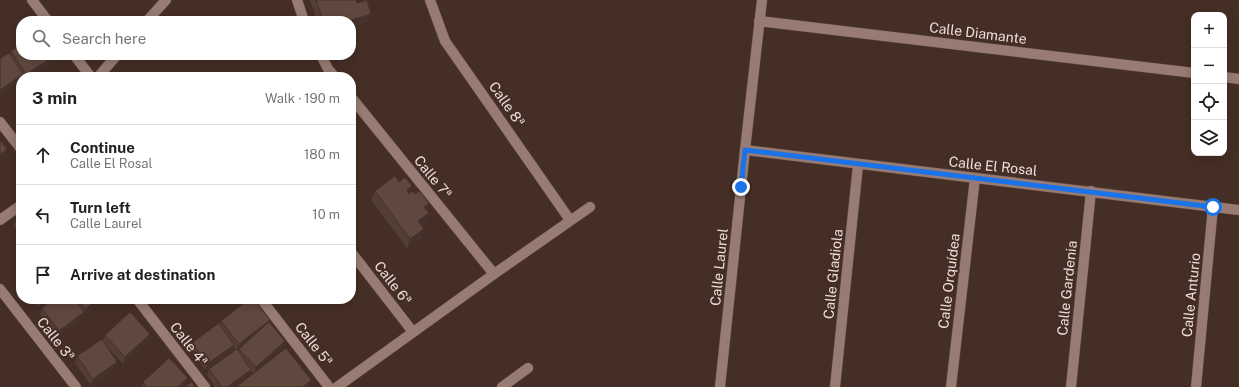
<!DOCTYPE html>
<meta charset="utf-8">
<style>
body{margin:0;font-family:"Public Sans",sans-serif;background:#f6f6f6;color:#202124}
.controls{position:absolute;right:12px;top:12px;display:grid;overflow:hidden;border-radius:8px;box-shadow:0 2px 10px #0003}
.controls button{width:36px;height:36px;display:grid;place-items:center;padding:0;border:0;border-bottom:1px solid #e0e0e0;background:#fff;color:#202124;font:20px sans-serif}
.stop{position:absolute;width:12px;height:12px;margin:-9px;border:3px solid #1a73e8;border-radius:50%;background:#fff}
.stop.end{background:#1a73e8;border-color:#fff;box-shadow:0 1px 4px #0008}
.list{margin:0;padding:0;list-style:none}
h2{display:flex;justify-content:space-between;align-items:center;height:52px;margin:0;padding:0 16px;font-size:17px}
h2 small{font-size:13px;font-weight:400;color:#757577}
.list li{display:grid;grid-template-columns:26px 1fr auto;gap:12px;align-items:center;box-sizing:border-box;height:60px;padding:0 16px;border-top:1px solid #e0e0e0}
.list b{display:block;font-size:15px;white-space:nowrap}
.list p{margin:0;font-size:13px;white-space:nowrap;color:#757577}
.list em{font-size:13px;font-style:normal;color:#757577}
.icon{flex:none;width:22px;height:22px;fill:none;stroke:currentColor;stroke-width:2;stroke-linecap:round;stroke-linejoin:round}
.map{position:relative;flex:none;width:1239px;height:387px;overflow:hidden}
.search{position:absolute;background:#fff;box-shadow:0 2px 10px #0003;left:16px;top:16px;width:340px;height:44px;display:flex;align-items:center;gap:10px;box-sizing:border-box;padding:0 14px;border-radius:16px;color:#757577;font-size:15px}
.panel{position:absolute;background:#fff;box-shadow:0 2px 10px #0003;left:16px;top:72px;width:340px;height:232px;border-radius:16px}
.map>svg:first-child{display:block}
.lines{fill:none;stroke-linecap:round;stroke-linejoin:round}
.minor-casing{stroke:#5d4a43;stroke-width:11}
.minor{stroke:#987c73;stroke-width:10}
.wall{fill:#533e36;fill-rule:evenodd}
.shaded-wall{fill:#44322c}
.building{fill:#61483f;stroke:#44322c}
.route{stroke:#1a73e8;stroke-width:5}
.labels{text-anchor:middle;stroke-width:4;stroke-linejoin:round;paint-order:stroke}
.street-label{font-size:14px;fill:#edded9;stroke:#452e26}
</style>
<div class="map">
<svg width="1239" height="387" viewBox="0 0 1239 387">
<rect width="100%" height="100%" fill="#452e26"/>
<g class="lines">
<defs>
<g id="minor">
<polyline points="32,0 48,21"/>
<polyline points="297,0 304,21"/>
<polyline points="430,0 445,41 570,220"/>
<polyline points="147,21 166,0"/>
<polyline points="759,21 1194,73"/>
<polyline points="74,55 91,77"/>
<polyline points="321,55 328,69 335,77"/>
<polyline points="98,77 117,55"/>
<polyline points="1224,77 1239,79"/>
<polyline points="351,97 494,274"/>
<polyline points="0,122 21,149"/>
<polyline points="745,150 1239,210"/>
<polyline points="0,220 21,205"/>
<polyline points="351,252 413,332"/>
<polyline points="0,289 76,387"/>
<polyline points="137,299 205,387"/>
<polyline points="261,299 329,387"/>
<polyline points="337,387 494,274 590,207"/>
<polyline points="502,387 528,368"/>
<polyline points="720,387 745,150 762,0"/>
<polyline points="835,387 858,165"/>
<polyline points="951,387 975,178"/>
<polyline points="1071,387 1091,191"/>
<polyline points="1196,387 1213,207"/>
</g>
</defs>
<!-- minor casing -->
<use href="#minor" class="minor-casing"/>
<!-- minor -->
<use href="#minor" class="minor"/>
</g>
<!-- wall -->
<g class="wall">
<polygon points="310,0 356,0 357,3 368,22 351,21 317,21"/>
<polygon points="11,51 21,55 58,55 57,59 29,77 21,77 21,80 0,94 0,59 10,54"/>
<polygon points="399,182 412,186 409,193 409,194 415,194 429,203 427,210 426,222 421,225 421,238 407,248 371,200 375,191"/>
<polygon points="21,215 21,237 13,226 15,220"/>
<polygon points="31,299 48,299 38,307"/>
<polygon points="54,299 105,299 83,316 82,318 57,337 40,314 42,308"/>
<path d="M270,320L269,323L283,347L257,370L254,373L251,371L249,376L234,387H215L207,375L209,369L236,350L234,347L232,351L205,370L189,349L192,343L220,324L221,321ZM245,344L239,349L238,352L237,350Z"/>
<polygon points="150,334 148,341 123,364 105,344 115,368 91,385 75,363 77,356 103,341 105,335"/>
<polygon points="143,382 186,384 182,387 141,387"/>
</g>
<!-- shaded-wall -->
<g class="shaded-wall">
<polygon points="371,14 368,22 351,28 351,21 349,21"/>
<polygon points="56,55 58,55 57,59 29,77 25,77 26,74"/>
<polygon points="23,74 22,77 21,77 21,80 0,94 0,90"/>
<polygon points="7,149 5,155 0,159 0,155"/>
<polygon points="412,186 408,195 407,190"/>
<polygon points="429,203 426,212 424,207"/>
<polygon points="429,213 426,222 415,230 418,221"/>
<polygon points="424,229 421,238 407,248 410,239"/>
<polygon points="43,299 48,299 38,307 40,301"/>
<polygon points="99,299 105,299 83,316 85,309"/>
<polygon points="84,312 82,318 57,337 59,331"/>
<polygon points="270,320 268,327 236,350 239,344"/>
<polygon points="150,334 148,341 123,364 125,357"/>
<polygon points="285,341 283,347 254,374 256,367"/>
<polygon points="234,345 232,351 205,370 207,364"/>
<polygon points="117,362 115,368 91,385 93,379"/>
<polygon points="251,370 249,376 234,387 227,387"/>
<polygon points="188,378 186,384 182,387 178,387"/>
<polygon points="311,380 309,387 303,387"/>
</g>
<!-- building -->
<g class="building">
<polygon points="316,0 356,0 357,3 367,0 371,14 349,21 323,21"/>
<polygon points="21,45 21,55 56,55 26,74 11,51"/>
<polygon points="9,53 23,74 0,90 0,59"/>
<polygon points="0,140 7,149 0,155"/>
<polygon points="395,176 399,182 405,177 412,186 407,190 409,194 413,191 415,194 420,191 429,203 424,207 429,213 418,221 424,229 410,239 375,191"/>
<polygon points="21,215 21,228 15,220"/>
<polygon points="54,299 74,299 84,312 59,331 42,308"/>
<polygon points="78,299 99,299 85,309"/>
<polygon points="249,299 254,299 270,320 239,344 221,321"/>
<polygon points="130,312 150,334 125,357 105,335"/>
<polygon points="269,322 285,341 256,367 239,349"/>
<polygon points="219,323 234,345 207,364 192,343"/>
<polygon points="102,339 117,362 93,379 77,356"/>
<polygon points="286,348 311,380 303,387 236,387"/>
<polygon points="237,349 251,370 227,387 222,387 209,369"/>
<polygon points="169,358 188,378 178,387 147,387 143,382"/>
<polygon points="191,382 195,387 185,387"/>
</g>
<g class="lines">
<!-- route -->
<polyline class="route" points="741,187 745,150 1213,207"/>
</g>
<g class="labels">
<!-- street labels -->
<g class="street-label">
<text transform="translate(978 33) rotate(7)" y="5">Calle Diamante</text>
<text transform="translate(507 104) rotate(55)" y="5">Calle 8ª</text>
<text transform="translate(993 166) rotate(6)" y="5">Calle El Rosal</text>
<text transform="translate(433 177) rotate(51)" y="5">Calle 7ª</text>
<text transform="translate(719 267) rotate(-84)" y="5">Calle Laurel</text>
<text transform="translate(833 274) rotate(-84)" y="5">Calle Gladiola</text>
<text transform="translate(949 281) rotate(-83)" y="5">Calle Orquídea</text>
<text transform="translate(393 283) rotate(52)" y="5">Calle 6ª</text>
<text transform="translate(1067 288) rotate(-84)" y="5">Calle Gardenia</text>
<text transform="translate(1191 295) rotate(-84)" y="5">Calle Anturio</text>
<text transform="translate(56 339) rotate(52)" y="5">Calle 3ª</text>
<text transform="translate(189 344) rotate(52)" y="5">Calle 4ª</text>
<text transform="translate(314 344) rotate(52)" y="5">Calle 5ª</text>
</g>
</g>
</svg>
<div class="controls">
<button>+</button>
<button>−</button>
<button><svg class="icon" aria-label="locate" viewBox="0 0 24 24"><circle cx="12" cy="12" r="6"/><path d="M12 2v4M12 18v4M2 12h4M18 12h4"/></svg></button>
<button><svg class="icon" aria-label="layers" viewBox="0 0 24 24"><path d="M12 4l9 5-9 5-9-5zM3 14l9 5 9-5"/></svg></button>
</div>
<div class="stop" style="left:1213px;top:207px"></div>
<div class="stop end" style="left:741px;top:187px"></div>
<div class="search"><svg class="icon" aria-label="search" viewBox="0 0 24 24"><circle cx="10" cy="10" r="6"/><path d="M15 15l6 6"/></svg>Search here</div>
<section class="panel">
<h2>3 min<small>Walk · 190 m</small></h2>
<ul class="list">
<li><svg class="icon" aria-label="ahead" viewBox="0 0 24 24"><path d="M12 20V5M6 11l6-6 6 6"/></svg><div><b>Continue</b><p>Calle El Rosal</p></div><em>180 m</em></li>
<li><svg class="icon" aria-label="left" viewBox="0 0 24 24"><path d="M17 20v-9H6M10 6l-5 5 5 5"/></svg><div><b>Turn left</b><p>Calle Laurel</p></div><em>10 m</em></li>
<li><svg class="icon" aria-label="arrive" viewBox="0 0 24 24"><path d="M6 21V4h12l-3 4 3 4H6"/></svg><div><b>Arrive at destination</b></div></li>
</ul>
</section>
</div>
